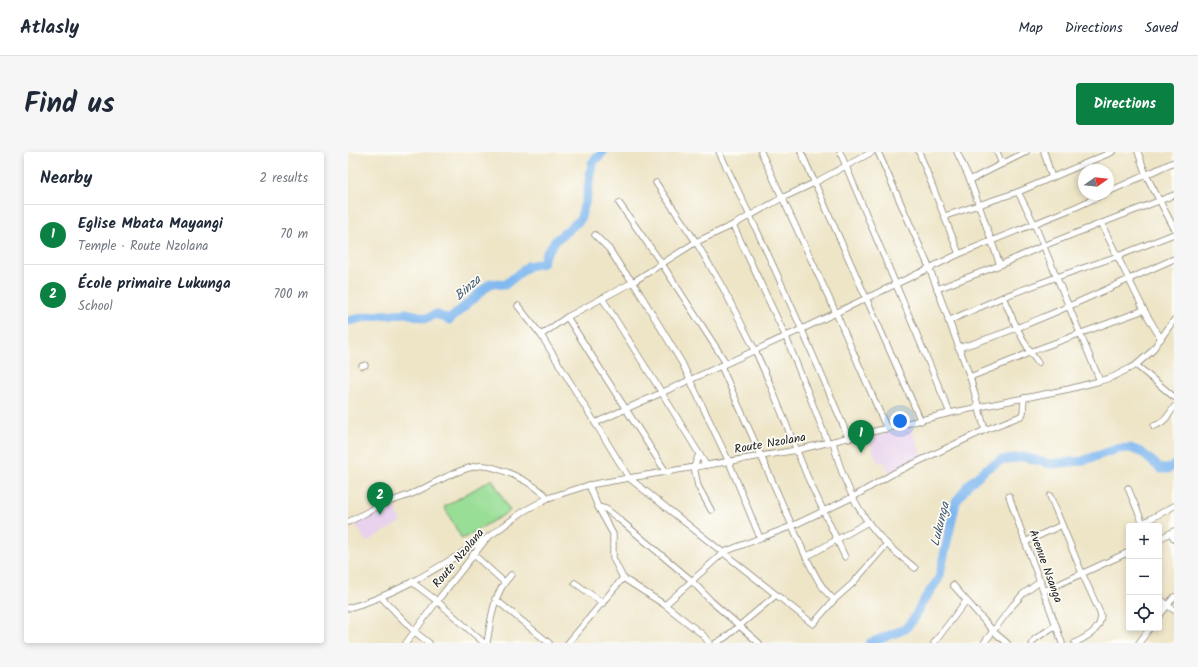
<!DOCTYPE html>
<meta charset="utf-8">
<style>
body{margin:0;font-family:Kalam,sans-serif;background:#f6f6f7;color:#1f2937}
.controls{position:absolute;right:12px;bottom:12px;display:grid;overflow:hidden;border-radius:4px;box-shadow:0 2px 6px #0003}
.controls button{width:36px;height:36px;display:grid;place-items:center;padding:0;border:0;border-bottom:1px solid #e0e1e3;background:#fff;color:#1f2937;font:20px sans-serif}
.compass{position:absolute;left:730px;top:12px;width:36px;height:36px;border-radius:50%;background:#fff;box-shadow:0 2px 6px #0003;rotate:76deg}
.you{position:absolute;left:552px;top:269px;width:14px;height:14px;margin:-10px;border:3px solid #fff;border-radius:50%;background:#1a73e8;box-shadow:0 0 0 6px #1a73e833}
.badge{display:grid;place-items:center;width:26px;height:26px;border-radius:50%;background:#0b8043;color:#fff;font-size:13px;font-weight:700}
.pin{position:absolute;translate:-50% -33px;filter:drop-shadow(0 1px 2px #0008)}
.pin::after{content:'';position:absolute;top:21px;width:14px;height:12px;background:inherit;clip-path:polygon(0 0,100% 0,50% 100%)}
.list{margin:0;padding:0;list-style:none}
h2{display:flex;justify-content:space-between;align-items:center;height:52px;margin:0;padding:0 16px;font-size:17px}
h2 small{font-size:13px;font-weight:400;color:#747a83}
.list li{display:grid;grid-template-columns:26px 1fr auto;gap:12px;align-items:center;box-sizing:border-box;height:60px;padding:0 16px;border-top:1px solid #e0e1e3}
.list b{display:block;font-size:15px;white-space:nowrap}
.list p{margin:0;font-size:13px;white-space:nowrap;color:#747a83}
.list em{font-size:13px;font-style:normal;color:#747a83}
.icon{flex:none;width:22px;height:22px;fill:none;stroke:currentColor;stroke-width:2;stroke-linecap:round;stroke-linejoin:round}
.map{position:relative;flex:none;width:826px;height:491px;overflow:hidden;border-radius:4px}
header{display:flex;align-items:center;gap:24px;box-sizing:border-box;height:56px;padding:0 20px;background:#fff;border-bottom:1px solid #e0e1e3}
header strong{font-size:19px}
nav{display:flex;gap:22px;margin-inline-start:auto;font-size:14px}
.intro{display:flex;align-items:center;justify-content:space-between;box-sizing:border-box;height:96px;padding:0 24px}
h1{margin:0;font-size:28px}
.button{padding:10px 18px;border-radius:4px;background:#0b8043;color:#fff;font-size:14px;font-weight:700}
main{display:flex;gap:24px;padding:0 24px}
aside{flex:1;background:#fff;border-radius:4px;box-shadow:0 2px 6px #0003}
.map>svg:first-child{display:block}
.built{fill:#e8d2ee}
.green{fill:#99de96;stroke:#5a7d59}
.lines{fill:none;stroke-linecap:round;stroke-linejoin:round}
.river{stroke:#7fb8f0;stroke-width:9}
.street-casing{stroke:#858072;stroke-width:7}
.street{stroke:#fff;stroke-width:5.5}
.labels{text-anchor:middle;stroke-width:3.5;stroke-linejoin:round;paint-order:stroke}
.street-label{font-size:12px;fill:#1c1c1c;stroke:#fdfcf7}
.water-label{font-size:13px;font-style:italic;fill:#445a71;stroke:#fdfcf7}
</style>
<header>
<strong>Atlasly</strong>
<nav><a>Map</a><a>Directions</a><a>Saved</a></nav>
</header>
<div class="intro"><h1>Find us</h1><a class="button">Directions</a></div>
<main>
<aside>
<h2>Nearby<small>2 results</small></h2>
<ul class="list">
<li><span class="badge">1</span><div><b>Eglise Mbata Mayangi</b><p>Temple · Route Nzolana</p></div><em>70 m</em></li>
<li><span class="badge">2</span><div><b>École primaire Lukunga</b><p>School</p></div><em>700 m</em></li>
</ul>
</aside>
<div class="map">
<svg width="826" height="491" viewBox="0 0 826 491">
<rect width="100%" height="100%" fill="#fdfcf7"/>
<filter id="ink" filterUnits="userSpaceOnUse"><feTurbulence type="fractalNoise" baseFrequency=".025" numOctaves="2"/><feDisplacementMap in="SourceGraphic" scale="8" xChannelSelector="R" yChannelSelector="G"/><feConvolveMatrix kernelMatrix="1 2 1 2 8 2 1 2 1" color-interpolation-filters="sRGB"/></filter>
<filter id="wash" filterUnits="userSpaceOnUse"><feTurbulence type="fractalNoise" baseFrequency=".012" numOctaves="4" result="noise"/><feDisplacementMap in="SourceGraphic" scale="16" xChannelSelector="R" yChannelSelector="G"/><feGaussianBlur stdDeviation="0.9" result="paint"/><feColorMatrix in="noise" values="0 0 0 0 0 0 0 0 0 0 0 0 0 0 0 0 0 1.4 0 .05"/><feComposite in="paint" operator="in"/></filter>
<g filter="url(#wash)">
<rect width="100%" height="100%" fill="#eee5c7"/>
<!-- built -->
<g class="built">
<polygon points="563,274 575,307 541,321 536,309 530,311 520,286"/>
<polygon points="45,350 53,370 18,390 6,369"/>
</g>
<!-- green -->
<polygon class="green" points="144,327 162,359 114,387 96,355"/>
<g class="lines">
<!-- river -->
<g class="river">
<polyline points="0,169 23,164 58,161 79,166 88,162 101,168 143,131 157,133 180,114 195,111 197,103 208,88 232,68 239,44 244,11 255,0"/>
<polyline points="522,491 557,477 565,468 574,451 591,426 608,350 620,333 638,317 653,308 676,305 702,312 734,309 769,297 782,296 793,300 813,317 820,317 826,313"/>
</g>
</g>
</g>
<g filter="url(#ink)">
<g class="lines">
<defs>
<g id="street">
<path d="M371,0C418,94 460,190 501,287"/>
<polyline points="413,0 488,161 539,277"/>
<polyline points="453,0 573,269"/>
<polyline points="492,0 602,261"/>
<polyline points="530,0 581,115 622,225 637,278"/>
<polyline points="571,0 611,102"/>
<polyline points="609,0 622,28 652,113"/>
<polyline points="649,0 654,12"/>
<polyline points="696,0 704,26"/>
<polyline points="790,0 798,23 826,76"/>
<polyline points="622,28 678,0"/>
<polyline points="308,31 348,90 375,136 407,198 422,232 459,324 497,405"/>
<polyline points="670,40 686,71 752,229"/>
<polyline points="760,40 826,10"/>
<polyline points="271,51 314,112 378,211"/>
<polyline points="597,64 670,40 764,0"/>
<polyline points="753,71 796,158 813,187"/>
<polyline points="385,73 438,185 480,291"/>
<polyline points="247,83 261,97 274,117 285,130 334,211 381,310 412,386"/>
<polyline points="589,137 652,113 695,94 826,43"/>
<path d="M655,145C665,168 675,191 690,211"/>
<polyline points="254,146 314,241 358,313"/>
<polyline points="170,154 193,183 281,326 465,472 486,448 504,432 539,392"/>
<polyline points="219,165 318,320"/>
<polyline points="600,169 655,145 709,125 770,104 826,82"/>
<polyline points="193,183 219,165 285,130 348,90 385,73 434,46 466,31 524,0"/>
<path d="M610,196C685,174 755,138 826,107"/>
<polyline points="788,213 826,245"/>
<polyline points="14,214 17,213"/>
<path d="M373,214L458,405C467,422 471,434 486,448"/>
<polyline points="622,225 670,206 682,200 796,158"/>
<polyline points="247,271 454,177 611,102 728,55 756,42"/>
<path d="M806,274C816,271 821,263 826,255"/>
<path d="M485,290C494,327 511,365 539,392C547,401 558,408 567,416"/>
<polyline points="351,302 346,315 350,334 363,358"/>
<polyline points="241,333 250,355 265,382 265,406 275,426 317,453 355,483 361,491"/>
<polyline points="780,336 796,374"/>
<path d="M661,344C678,394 697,442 714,491"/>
<path d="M702,344L734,421L753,463C753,478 740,484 727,491"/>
<polyline points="250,355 258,357 272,368 343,428 363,449 411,491"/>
<path d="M0,370C11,365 22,358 33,353C45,348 58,345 70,339C89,330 108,318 129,314C147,311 188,332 200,346"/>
<polyline points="795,371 826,354"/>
<polyline points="823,381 826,387"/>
<polyline points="811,387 826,379"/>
<polyline points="677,390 714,373"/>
<polyline points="125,402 156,430"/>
<polyline points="458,405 520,370"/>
<polyline points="64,430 89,449 136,491"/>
<polyline points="227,431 255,451"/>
<polyline points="605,433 646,480 659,491"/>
<polyline points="696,439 781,400"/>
<polyline points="33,445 67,480 81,491"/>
<polyline points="811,445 819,453 826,458"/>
<polyline points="147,447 201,491"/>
<polyline points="317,453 376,400 444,374 505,345 546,321 637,278 673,264 675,261 676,246"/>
<path d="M0,456C49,443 92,414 135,388"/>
<polyline points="811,464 826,445"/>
<polyline points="58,491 89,449 139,386 176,359 200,346 241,333 281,326 449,298 602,261 721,237 752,229 765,225 788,213 803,200 826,168"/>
<path d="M139,491C143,467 145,441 163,423"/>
<polyline points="220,491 275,426"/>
<polyline points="368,491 378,485 428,443"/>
<polyline points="586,491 618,449"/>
<polyline points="636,491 665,453 675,442 693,429"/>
<polyline points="684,491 687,487 708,473"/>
<polyline points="791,491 802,476"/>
</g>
</defs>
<!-- street casing -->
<use href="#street" class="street-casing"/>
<!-- street -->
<use href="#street" class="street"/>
</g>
</g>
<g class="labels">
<!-- street labels -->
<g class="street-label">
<text transform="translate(422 291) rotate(-10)" y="4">Route Nzolana</text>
<text transform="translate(110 406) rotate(-50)" y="4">Route Nzolana</text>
<text transform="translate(698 414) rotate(70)" y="4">Avenue Nsanga</text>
</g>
<!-- water labels -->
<g class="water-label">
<text transform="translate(119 135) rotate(-41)" y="5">Binza</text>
<text transform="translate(591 372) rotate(-76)" y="5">Lukunga</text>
</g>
</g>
</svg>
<div class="controls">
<button>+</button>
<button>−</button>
<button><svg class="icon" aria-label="locate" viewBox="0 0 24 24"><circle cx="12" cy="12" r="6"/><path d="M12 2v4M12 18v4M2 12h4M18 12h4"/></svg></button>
</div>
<svg class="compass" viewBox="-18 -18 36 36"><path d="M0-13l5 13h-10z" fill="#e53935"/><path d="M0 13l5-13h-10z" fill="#747a83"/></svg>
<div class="you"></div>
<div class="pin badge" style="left:513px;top:301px">1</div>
<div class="pin badge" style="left:32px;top:363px">2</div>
</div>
</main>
